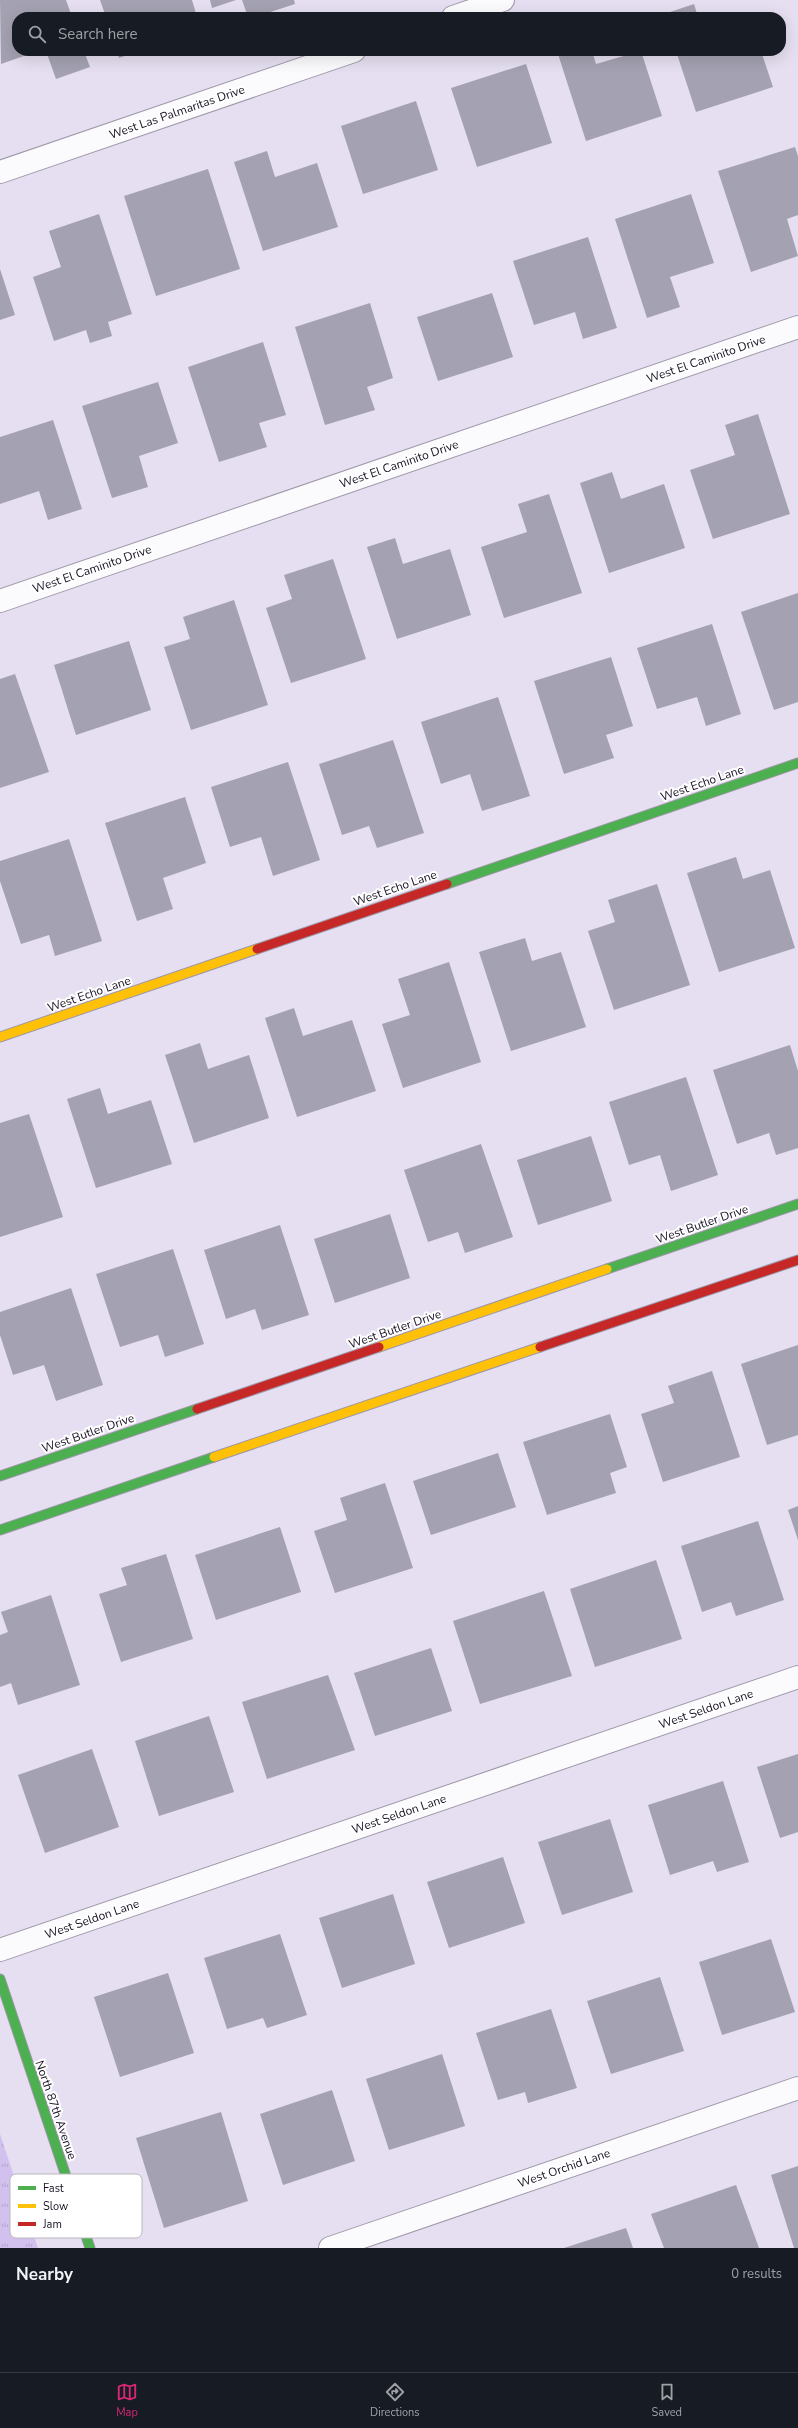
<!DOCTYPE html>
<style>
body{margin:0;font-family:"Nunito Sans",sans-serif;background:#242831;color:#f1f3f6}
.list{margin:0;padding:0;list-style:none}
h2{display:flex;justify-content:space-between;align-items:center;height:52px;margin:0;padding:0 16px;font-size:17px}
h2 small{font-size:13px;font-weight:400;color:#9ea1a6}
.icon{flex:none;width:22px;height:22px;fill:none;stroke:currentColor;stroke-width:2;stroke-linecap:round;stroke-linejoin:round}
.map{position:relative;flex:none;width:798px;height:2248px;overflow:hidden}
.search{position:absolute;background:#171b24;box-shadow:0 4px 16px #0002;left:12px;right:12px;top:12px;height:44px;display:flex;align-items:center;gap:10px;box-sizing:border-box;padding:0 14px;border-radius:16px;color:#9ea1a6;font-size:15px}
.sheet{height:124px;background:#171b24}
nav{display:flex;justify-content:space-around;align-items:center;box-sizing:border-box;height:56px;border-top:1px solid #363941;background:#171b24;font-size:11px;color:#9ea1a6}
nav a{display:grid;justify-items:center;gap:2px}
nav .on{color:#db2777}
.map>svg:first-child{display:block}
.park{fill:url(#park-tufts)}
.building{fill:#a4a1b2}
.lines{fill:none;stroke-linecap:round;stroke-linejoin:round}
.street-casing{stroke:#9d97a7;stroke-width:24}
.fast-casing{stroke:#9d97a7;stroke-width:11}
.slow-casing{stroke:#9d97a7;stroke-width:11}
.jam-casing{stroke:#9d97a7;stroke-width:11}
.street{stroke:#fbfafd;stroke-width:22}
.fast{stroke:#4caf50;stroke-width:9}
.slow{stroke:#ffc107;stroke-width:9}
.jam{stroke:#c62828;stroke-width:9}
.labels{text-anchor:middle;stroke-width:4;stroke-linejoin:round;paint-order:stroke}
.street-label{font-size:12px;fill:#191224;stroke:#fff}
.key{fill:#fff;stroke:#bab8bd;stroke-width:1}
.key-label{font-size:11px;fill:#191224}
</style>
<div class="map">
<svg width="798" height="2248" viewBox="0 0 798 2248">
<defs>
<pattern id="park-tufts" width="24" height="20" patternUnits="userSpaceOnUse"><rect width="24" height="20" fill="#d2c1ef"/><path d="M3 7l-1-3M5 7V3M7 7l1-3M15 17l-1-3M17 17v-4M19 17l1-3" fill="none" stroke="#b4a5cd"/></pattern>
</defs>
<rect width="100%" height="100%" fill="#e5dff1"/>
<!-- park -->
<polygon class="park" points="0,2134 38,2248 0,2248"/>
<!-- building -->
<g class="building">
<polygon points="0,0 66,0 72,17 17,17 17,51 38,51 1,64"/>
<polygon points="100,0 192,0 197,17 106,17"/>
<polygon points="210,0 236,0 212,8"/>
<polygon points="242,0 294,0 295,4 255,17 248,17"/>
<polygon points="694,4 698,17 665,17 664,14"/>
<polygon points="46,51 84,51 90,67 56,79"/>
<polygon points="117,51 139,51 119,58"/>
<polygon points="557,51 592,51 596,64 641,51 662,116 586,141"/>
<polygon points="676,51 761,51 773,87 696,112"/>
<polygon points="526,64 552,143 477,167 451,88"/>
<polygon points="416,101 438,170 363,194 341,126"/>
<polygon points="795,147 798,156 798,215 787,219 798,256 751,272 718,171"/>
<polygon points="267,151 275,177 317,163 338,227 263,251 234,162"/>
<polygon points="208,169 240,269 156,296 124,196"/>
<polygon points="691,194 714,263 670,277 680,307 647,318 615,219"/>
<polygon points="99,214 132,314 108,322 112,336 90,343 86,330 54,341 33,277 61,267 49,231"/>
<polygon points="588,237 617,328 583,339 575,312 534,325 513,261"/>
<polygon points="0,269 15,315 0,320"/>
<polygon points="492,293 513,357 438,381 417,317"/>
<polygon points="370,303 393,378 367,387 375,410 325,425 295,327"/>
<polygon points="263,342 286,415 259,423 267,447 219,462 188,367"/>
<polygon points="158,382 178,443 139,456 148,487 112,498 82,406"/>
<polygon points="758,414 790,514 713,539 690,470 735,455 725,425"/>
<polygon points="53,420 82,509 48,520 39,491 0,504 0,437"/>
<polygon points="612,472 621,499 664,484 685,548 609,573 580,483"/>
<polygon points="549,494 582,593 504,618 481,547 527,532 518,504"/>
<polygon points="395,538 403,564 450,549 471,615 397,639 367,547"/>
<polygon points="333,559 366,659 291,683 266,608 292,599 284,575"/>
<polygon points="798,593 798,702 774,710 741,612"/>
<polygon points="234,600 268,705 191,730 164,647 190,639 183,617"/>
<polygon points="712,624 741,714 706,726 697,697 657,709 637,648"/>
<polygon points="129,641 151,710 76,735 54,665"/>
<polygon points="611,657 633,726 606,735 614,758 564,774 534,681"/>
<polygon points="15,674 49,772 0,788 0,679"/>
<polygon points="498,697 530,796 482,811 470,774 441,784 421,722"/>
<polygon points="393,740 424,833 377,848 369,826 342,835 319,764"/>
<polygon points="288,762 320,860 273,876 261,837 230,847 211,787"/>
<polygon points="185,797 206,863 163,878 173,909 137,921 105,823"/>
<polygon points="69,839 102,941 55,956 49,935 21,944 0,881 0,861"/>
<polygon points="736,857 743,879 770,870 795,948 719,972 687,873"/>
<polygon points="657,884 690,985 614,1010 588,931 615,922 608,900"/>
<polygon points="525,938 532,961 561,952 586,1027 511,1051 479,952"/>
<polygon points="449,962 481,1062 403,1088 382,1024 410,1015 398,979"/>
<polygon points="294,1008 303,1036 352,1020 376,1091 297,1117 265,1018"/>
<polygon points="200,1043 208,1069 249,1055 269,1118 194,1143 165,1055"/>
<polygon points="790,1045 798,1071 798,1148 776,1155 769,1133 737,1144 713,1070"/>
<polygon points="686,1077 718,1175 671,1191 660,1155 629,1165 609,1102"/>
<polygon points="100,1088 108,1114 151,1100 172,1164 96,1188 67,1099"/>
<polygon points="29,1114 63,1217 0,1237 0,1123"/>
<polygon points="591,1136 612,1201 538,1225 517,1160"/>
<polygon points="481,1144 513,1237 465,1253 458,1232 428,1242 404,1170"/>
<polygon points="390,1214 410,1278 335,1303 314,1239"/>
<polygon points="280,1225 309,1315 262,1330 255,1309 226,1319 204,1250"/>
<polygon points="173,1249 204,1344 165,1357 158,1335 120,1347 96,1274"/>
<polygon points="71,1288 103,1385 56,1401 44,1365 13,1375 0,1335 0,1312"/>
<polygon points="798,1345 798,1435 767,1445 741,1364"/>
<polygon points="712,1371 740,1457 663,1482 641,1414 674,1403 668,1386"/>
<polygon points="610,1414 627,1467 610,1473 616,1493 547,1515 523,1442"/>
<polygon points="498,1453 516,1507 431,1535 413,1481"/>
<polygon points="385,1483 413,1568 335,1593 314,1531 347,1520 340,1498"/>
<polygon points="798,1506 798,1540 788,1510"/>
<polygon points="758,1521 784,1600 736,1616 731,1602 702,1612 681,1546"/>
<polygon points="280,1527 301,1592 216,1620 195,1555"/>
<polygon points="166,1554 193,1639 121,1662 99,1594 127,1585 121,1568"/>
<polygon points="656,1560 682,1639 595,1667 570,1589"/>
<polygon points="544,1591 572,1676 480,1704 453,1621"/>
<polygon points="51,1595 80,1685 18,1705 11,1683 0,1687 0,1635 8,1632 1,1612"/>
<polygon points="431,1648 452,1711 375,1736 354,1673"/>
<polygon points="328,1675 355,1750 267,1779 242,1702"/>
<polygon points="209,1716 234,1792 159,1816 135,1741"/>
<polygon points="92,1749 119,1827 45,1853 18,1775"/>
<polygon points="798,1754 798,1832 780,1838 757,1767"/>
<polygon points="723,1781 749,1862 717,1872 713,1861 670,1875 648,1805"/>
<polygon points="610,1819 633,1892 562,1915 538,1842"/>
<polygon points="503,1857 525,1923 449,1948 427,1882"/>
<polygon points="393,1894 415,1964 342,1988 319,1918"/>
<polygon points="280,1934 307,2015 267,2028 263,2018 227,2029 204,1958"/>
<polygon points="771,1939 795,2012 722,2035 699,1962"/>
<polygon points="168,1973 194,2053 120,2077 94,1997"/>
<polygon points="660,1977 684,2051 611,2074 587,2001"/>
<polygon points="551,2009 577,2088 528,2103 525,2092 498,2100 476,2033"/>
<polygon points="442,2054 465,2126 389,2150 366,2079"/>
<polygon points="332,2090 355,2161 283,2185 260,2114"/>
<polygon points="221,2112 248,2201 164,2228 136,2138"/>
<polygon points="798,2166 798,2248 794,2248 771,2175"/>
<polygon points="736,2185 759,2248 664,2248 651,2214"/>
<polygon points="626,2228 633,2248 564,2248"/>
</g>
<g class="lines">
<defs>
<g id="street">
<polyline points="453,17 503,0"/>
<polyline points="0,172 354,51"/>
<polyline points="0,601 798,327"/>
<polyline points="0,1950 798,1677"/>
<polyline points="330,2248 798,2088"/>
</g>
<g id="fast">
<polyline points="447,884 798,763"/>
<polyline points="607,1269 798,1204"/>
<polyline points="0,1476 197,1409"/>
<polyline points="0,1530 214,1457"/>
<polyline points="0,1979 90,2248"/>
</g>
<g id="slow">
<polyline points="0,1037 257,949"/>
<polyline points="379,1347 607,1269"/>
<polyline points="214,1457 540,1347"/>
</g>
<g id="jam">
<polyline points="257,949 447,884"/>
<polyline points="540,1347 798,1260"/>
<polyline points="197,1409 379,1347"/>
</g>
</defs>
<!-- street casing -->
<use href="#street" class="street-casing"/>
<!-- fast casing -->
<use href="#fast" class="fast-casing"/>
<!-- slow casing -->
<use href="#slow" class="slow-casing"/>
<!-- jam casing -->
<use href="#jam" class="jam-casing"/>
<!-- street -->
<use href="#street" class="street"/>
<!-- fast -->
<use href="#fast" class="fast"/>
<!-- slow -->
<use href="#slow" class="slow"/>
<!-- jam -->
<use href="#jam" class="jam"/>
</g>
<g class="labels">
<!-- street labels -->
<g class="street-label">
<text transform="translate(177 112) rotate(-19)" y="4">West Las Palmaritas Drive</text>
<text transform="translate(706 359) rotate(-19)" y="4">West El Caminito Drive</text>
<text transform="translate(399 464) rotate(-19)" y="4">West El Caminito Drive</text>
<text transform="translate(92 569) rotate(-19)" y="4">West El Caminito Drive</text>
<text transform="translate(702 783) rotate(-19)" y="4">West Echo Lane</text>
<text transform="translate(395 888) rotate(-19)" y="4">West Echo Lane</text>
<text transform="translate(89 994) rotate(-19)" y="4">West Echo Lane</text>
<text transform="translate(702 1224) rotate(-19)" y="4">West Butler Drive</text>
<text transform="translate(395 1329) rotate(-19)" y="4">West Butler Drive</text>
<text transform="translate(88 1433) rotate(-19)" y="4">West Butler Drive</text>
<text transform="translate(706 1709) rotate(-19)" y="4">West Seldon Lane</text>
<text transform="translate(399 1814) rotate(-19)" y="4">West Seldon Lane</text>
<text transform="translate(92 1919) rotate(-19)" y="4">West Seldon Lane</text>
<text transform="translate(56 2110) rotate(71)" y="4">North 87th Avenue</text>
<text transform="translate(564 2168) rotate(-19)" y="4">West Orchid Lane</text>
</g>
</g>
<!-- legend -->
<rect x="10" y="2174" width="132" height="64" rx="6" class="key"/>
<rect x="18" y="2186" width="18" height="4" fill="#4caf50"/>
<rect x="18" y="2204" width="18" height="4" fill="#ffc107"/>
<rect x="18" y="2222" width="18" height="4" fill="#c62828"/>
<g class="key-label">
<text x="43" y="2192">Fast</text>
<text x="43" y="2210">Slow</text>
<text x="43" y="2228">Jam</text>
</g>
</svg>
<div class="search"><svg class="icon" aria-label="search" viewBox="0 0 24 24"><circle cx="10" cy="10" r="6"/><path d="M15 15l6 6"/></svg>Search here</div>
</div>
<section class="sheet">
<h2>Nearby<small>0 results</small></h2>
<ul class="list">
</ul>
</section>
<nav>
<a class="on"><svg class="icon" aria-label="map" viewBox="0 0 24 24"><path d="M3 6l6-2 6 2 6-2v14l-6 2-6-2-6 2zM9 4v14M15 6v14"/></svg>Map</a>
<a><svg class="icon" aria-label="directions" viewBox="0 0 24 24"><path d="M12 3l9 9-9 9-9-9zM9 14v-3h6M13 9l2 2-2 2"/></svg>Directions</a>
<a><svg class="icon" aria-label="saved" viewBox="0 0 24 24"><path d="M7 4h10v16l-5-4-5 4z"/></svg>Saved</a>
</nav>
